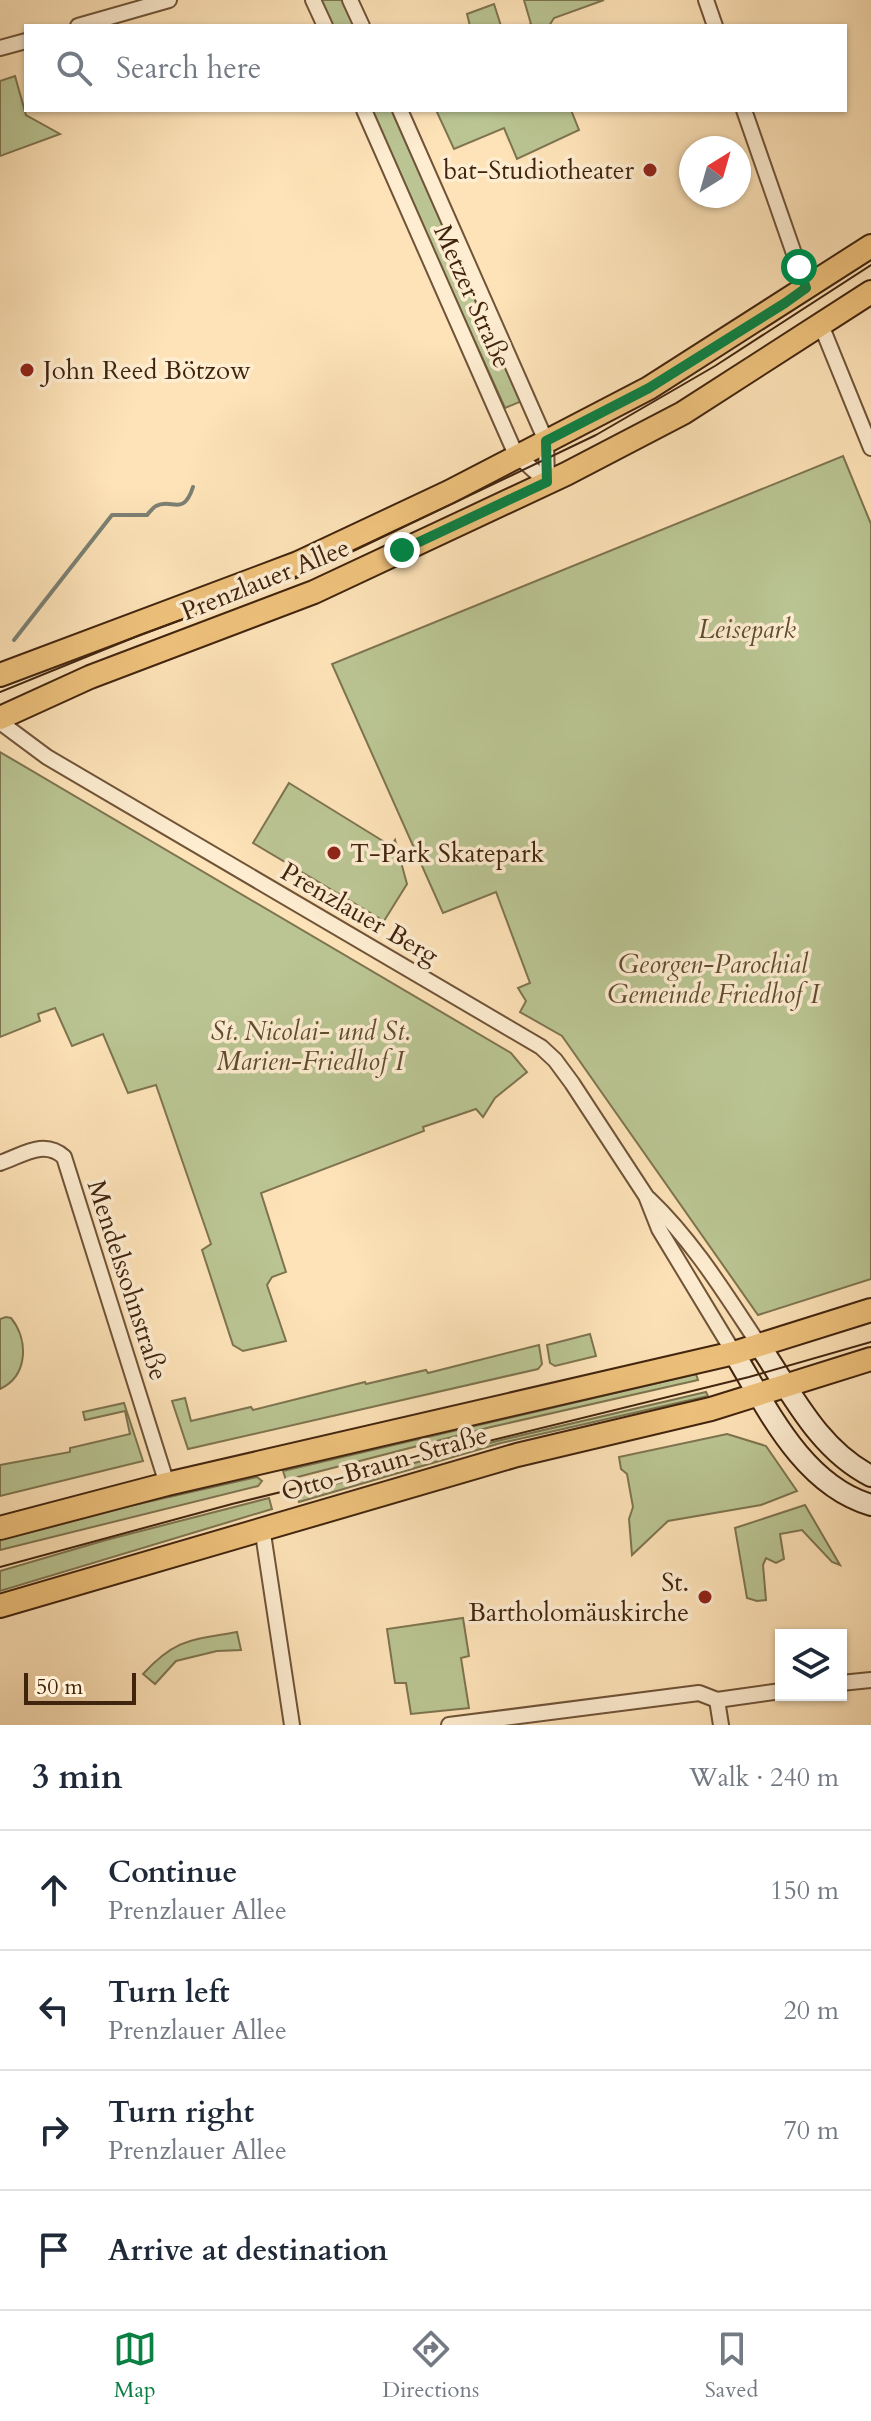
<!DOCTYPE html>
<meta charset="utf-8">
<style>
body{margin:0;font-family:Cardo,serif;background:#f6f6f7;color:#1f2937}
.controls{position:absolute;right:24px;bottom:24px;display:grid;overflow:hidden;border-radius:0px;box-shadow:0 2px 6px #0004}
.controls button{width:72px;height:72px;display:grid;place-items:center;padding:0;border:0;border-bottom:2px solid #e0e1e3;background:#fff;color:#1f2937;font:40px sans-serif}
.compass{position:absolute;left:679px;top:136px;width:72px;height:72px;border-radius:50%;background:#fff;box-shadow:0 2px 6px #0004;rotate:37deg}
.scale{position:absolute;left:24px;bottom:20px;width:112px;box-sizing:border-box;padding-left:8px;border:4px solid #41240e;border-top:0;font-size:22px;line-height:28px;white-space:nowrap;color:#41240e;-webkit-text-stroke:6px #feedd1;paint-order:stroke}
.stop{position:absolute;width:24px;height:24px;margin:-18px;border:6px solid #0b8043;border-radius:50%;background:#fff}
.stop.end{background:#0b8043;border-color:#fff;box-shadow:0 2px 8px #0008}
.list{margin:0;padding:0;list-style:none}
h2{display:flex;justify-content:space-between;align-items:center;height:104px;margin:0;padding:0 32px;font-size:34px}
h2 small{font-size:26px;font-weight:400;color:#747a83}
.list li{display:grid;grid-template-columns:52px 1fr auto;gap:24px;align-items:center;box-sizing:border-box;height:120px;padding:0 32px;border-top:2px solid #e0e1e3}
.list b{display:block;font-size:30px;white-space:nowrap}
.list p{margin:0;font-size:26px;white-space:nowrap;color:#747a83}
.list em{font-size:26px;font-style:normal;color:#747a83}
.icon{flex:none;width:44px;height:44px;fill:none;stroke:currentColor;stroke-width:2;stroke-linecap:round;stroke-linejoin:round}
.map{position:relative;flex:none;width:871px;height:1725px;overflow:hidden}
.search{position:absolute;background:#fff;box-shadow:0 2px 6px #0004;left:24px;right:24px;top:24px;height:88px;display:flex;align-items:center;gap:20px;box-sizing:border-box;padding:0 28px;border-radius:0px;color:#747a83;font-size:30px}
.sheet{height:584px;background:#fff}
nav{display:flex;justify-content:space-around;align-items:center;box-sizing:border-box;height:112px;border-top:2px solid #e0e1e3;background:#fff;font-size:22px;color:#747a83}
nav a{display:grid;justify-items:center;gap:4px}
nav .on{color:#0b8043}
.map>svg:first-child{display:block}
.green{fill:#bac593;stroke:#7e7450;stroke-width:2}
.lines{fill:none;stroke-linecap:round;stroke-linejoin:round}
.stream{stroke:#7b8073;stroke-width:4}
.street-casing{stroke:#705438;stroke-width:18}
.secondary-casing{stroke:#41240e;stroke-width:24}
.primary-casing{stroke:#41240e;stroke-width:26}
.street{stroke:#feedd1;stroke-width:14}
.secondary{stroke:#feedd1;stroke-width:20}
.primary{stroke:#efc27c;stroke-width:22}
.tram{stroke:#41240e;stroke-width:2}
.route{stroke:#0b8043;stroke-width:10}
.poi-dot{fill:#8f2418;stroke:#feedd1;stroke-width:3}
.labels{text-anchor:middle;stroke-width:7;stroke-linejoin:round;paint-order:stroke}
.poi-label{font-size:26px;fill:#41240e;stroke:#feedd1;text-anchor:end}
.street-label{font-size:26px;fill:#41240e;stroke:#feedd1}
.park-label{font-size:26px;font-style:italic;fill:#5f4c2f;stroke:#feedd1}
</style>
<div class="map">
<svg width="871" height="1725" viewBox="0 0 871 1725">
<rect width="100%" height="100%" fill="#fee3b8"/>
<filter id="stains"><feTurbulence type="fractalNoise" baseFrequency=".0025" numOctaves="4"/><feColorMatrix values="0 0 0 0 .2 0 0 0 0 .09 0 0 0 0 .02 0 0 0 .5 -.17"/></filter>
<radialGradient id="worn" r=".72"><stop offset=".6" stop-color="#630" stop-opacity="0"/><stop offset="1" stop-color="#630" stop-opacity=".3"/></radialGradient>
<!-- green -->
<g class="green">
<polygon points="320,0 342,0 354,26 332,26"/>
<polygon points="524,0 604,0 554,18 549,26 527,26 531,24"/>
<polygon points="494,4 501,26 470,26 467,14"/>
<polygon points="15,76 26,115 60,134 0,156 0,81"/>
<polygon points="370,110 392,110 522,401 505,408"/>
<polygon points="436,110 571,110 579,130 517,159 504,128 454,149"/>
<polygon points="843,456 871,524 871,1279 758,1315 562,1036 520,1012 526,1001 518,988 530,983 496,892 443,913 332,664"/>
<polygon points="0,752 511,1053 527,1072 495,1098 483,1117 476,1109 423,1127 424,1131 261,1193 286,1272 272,1277 267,1285 286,1341 243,1351 233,1345 202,1250 211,1244 156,1085 128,1093 103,1034 72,1046 55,1008 38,1014 40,1021 0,1037"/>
<polygon points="289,783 391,846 395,840 407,884 384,921 253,843"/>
<path d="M6,1317L11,1318C29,1340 28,1376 0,1389V1319Z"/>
<polygon points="590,1334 596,1356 555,1366 550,1363 547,1345"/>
<polygon points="539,1345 542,1364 538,1369 188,1449 172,1401 185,1398 191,1421 251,1407 253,1410 365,1382 366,1384 426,1370 428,1373"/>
<polygon points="696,1374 698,1380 491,1427 286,1480 283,1471"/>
<polygon points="706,1392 708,1396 501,1443 299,1502 297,1494 501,1440"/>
<polygon points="124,1403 143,1461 0,1496 0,1465 70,1452 70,1448 130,1434 125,1411 85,1420 83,1412"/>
<polygon points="727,1434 766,1446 797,1491 761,1505 668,1521 632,1555 629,1519 633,1507 627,1474 621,1469 619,1457"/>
<polygon points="257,1477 262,1481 258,1486 0,1550 0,1539 112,1510"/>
<polygon points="269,1498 272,1509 0,1591 0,1571 106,1540"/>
<polygon points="805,1505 840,1565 832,1562 802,1530 780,1534 784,1559 776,1563 766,1558 763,1565 766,1600 757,1601 747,1598 735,1528"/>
<polygon points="463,1618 469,1656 461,1658 469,1708 411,1714 406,1683 395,1683 387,1629"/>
<path d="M237,1632L241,1650L217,1651L176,1661L155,1684L143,1674C176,1638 192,1640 237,1632Z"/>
</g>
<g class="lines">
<!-- stream -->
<path class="stream" d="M14,640L112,515H147C150,512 152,508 156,506C171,497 183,518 193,487"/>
<defs>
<g id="street">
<polyline points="313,0 325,26"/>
<polyline points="350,0 362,26"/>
<polyline points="706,0 715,26"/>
<polyline points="78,26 169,0"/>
<polyline points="0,48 26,41"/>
<polyline points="364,110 513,448 519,457 547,482"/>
<polyline points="400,110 546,441 547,482"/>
<polyline points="744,110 806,288"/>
<polyline points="821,325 871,448"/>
<polyline points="0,722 47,757 541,1047 555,1060 572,1083 646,1196 659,1229 734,1353"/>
<path d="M0,1163C23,1155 44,1139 64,1157L167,1484"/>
<path d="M649,1199C694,1242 726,1295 760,1346"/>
<polyline points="262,1527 292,1725"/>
<polyline points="841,1683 871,1680"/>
<polyline points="717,1700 721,1725"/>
<polyline points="449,1725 699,1693 717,1700 781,1691"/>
</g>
<g id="secondary">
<path d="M760,1346C792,1394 819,1450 871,1476"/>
<path d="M734,1353C768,1410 803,1485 871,1505"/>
</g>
<g id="primary">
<polyline points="0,675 298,563 449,492 649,388 871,246"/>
<polyline points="0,718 90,677 314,592 566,474 683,413 871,292"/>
<polyline points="0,1528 167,1484 734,1353 871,1310"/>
<polyline points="0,1606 517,1455 711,1409 871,1359"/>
</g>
</defs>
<!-- street casing -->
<use href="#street" class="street-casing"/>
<!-- secondary casing -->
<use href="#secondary" class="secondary-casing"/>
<!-- primary casing -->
<use href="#primary" class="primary-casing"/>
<!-- street -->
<use href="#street" class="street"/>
<!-- secondary -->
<use href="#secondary" class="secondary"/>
<!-- primary -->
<use href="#primary" class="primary"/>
<!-- tram -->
<g class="tram">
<polyline points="0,692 140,635 299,577 596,435 715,366 871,265"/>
<polyline points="0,1567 232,1504 749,1377 871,1342"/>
</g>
</g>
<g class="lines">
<!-- route -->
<polyline class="route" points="402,550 547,482 546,441 649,388 785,303 806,288 799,267"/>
</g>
<!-- markers -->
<g class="poi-dot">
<circle cx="650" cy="170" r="8"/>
<circle cx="27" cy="370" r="8"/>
<circle cx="334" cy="853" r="8"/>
<circle cx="705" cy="1597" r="8"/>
</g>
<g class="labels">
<!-- poi labels -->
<g class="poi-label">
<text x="634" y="179">bat-Studiotheater</text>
<text x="43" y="379" text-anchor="start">John Reed Bötzow</text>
<text x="350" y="862" text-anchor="start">T-Park Skatepark</text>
<text x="689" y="1591">St.<tspan x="689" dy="30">Bartholomäuskirche</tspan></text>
</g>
<!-- street labels -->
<g class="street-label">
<text transform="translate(473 296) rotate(66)" y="9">Metzer Straße</text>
<text transform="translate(265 579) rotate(-22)" y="9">Prenzlauer Allee</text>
<text transform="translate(360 913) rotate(30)" y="9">Prenzlauer Berg</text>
<text transform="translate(128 1280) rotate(72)" y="9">Mendelssohnstraße</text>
<text transform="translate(384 1463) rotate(-16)" y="9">Otto-Braun-Straße</text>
</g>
<!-- park labels -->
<g class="park-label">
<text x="747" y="638">Leisepark</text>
<text x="713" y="973">Georgen-Parochial<tspan x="713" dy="30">Gemeinde Friedhof I</tspan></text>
<text x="310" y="1040">St. Nicolai- und St.<tspan x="310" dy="30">Marien-Friedhof I</tspan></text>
</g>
</g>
<rect width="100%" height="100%" filter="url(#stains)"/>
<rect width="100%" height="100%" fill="url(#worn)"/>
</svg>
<div class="controls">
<button><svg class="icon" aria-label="layers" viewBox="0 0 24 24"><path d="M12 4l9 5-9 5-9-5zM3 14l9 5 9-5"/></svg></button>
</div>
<svg class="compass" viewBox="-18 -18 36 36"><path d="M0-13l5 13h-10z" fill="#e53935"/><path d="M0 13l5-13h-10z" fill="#747a83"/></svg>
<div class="scale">50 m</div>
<div class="stop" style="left:799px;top:267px"></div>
<div class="stop end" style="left:402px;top:550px"></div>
<div class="search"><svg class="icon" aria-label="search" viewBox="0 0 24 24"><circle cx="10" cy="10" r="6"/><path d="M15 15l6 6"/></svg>Search here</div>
</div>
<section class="sheet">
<h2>3 min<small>Walk · 240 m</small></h2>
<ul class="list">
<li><svg class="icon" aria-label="ahead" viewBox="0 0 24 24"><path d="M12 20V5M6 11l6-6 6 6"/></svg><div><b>Continue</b><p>Prenzlauer Allee</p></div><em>150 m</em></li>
<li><svg class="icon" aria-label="left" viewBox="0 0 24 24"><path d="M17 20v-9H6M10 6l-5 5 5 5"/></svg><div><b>Turn left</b><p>Prenzlauer Allee</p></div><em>20 m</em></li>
<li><svg class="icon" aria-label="right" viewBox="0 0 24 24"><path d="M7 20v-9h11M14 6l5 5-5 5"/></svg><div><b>Turn right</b><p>Prenzlauer Allee</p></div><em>70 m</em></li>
<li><svg class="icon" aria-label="arrive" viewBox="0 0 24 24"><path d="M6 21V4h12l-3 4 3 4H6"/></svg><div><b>Arrive at destination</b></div></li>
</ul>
</section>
<nav>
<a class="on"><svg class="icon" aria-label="map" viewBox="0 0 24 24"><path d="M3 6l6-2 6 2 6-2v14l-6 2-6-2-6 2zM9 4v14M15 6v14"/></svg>Map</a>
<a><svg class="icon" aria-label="directions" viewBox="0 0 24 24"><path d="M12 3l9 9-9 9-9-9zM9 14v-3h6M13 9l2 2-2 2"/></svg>Directions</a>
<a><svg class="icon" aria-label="saved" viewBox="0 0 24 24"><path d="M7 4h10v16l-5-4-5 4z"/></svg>Saved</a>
</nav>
